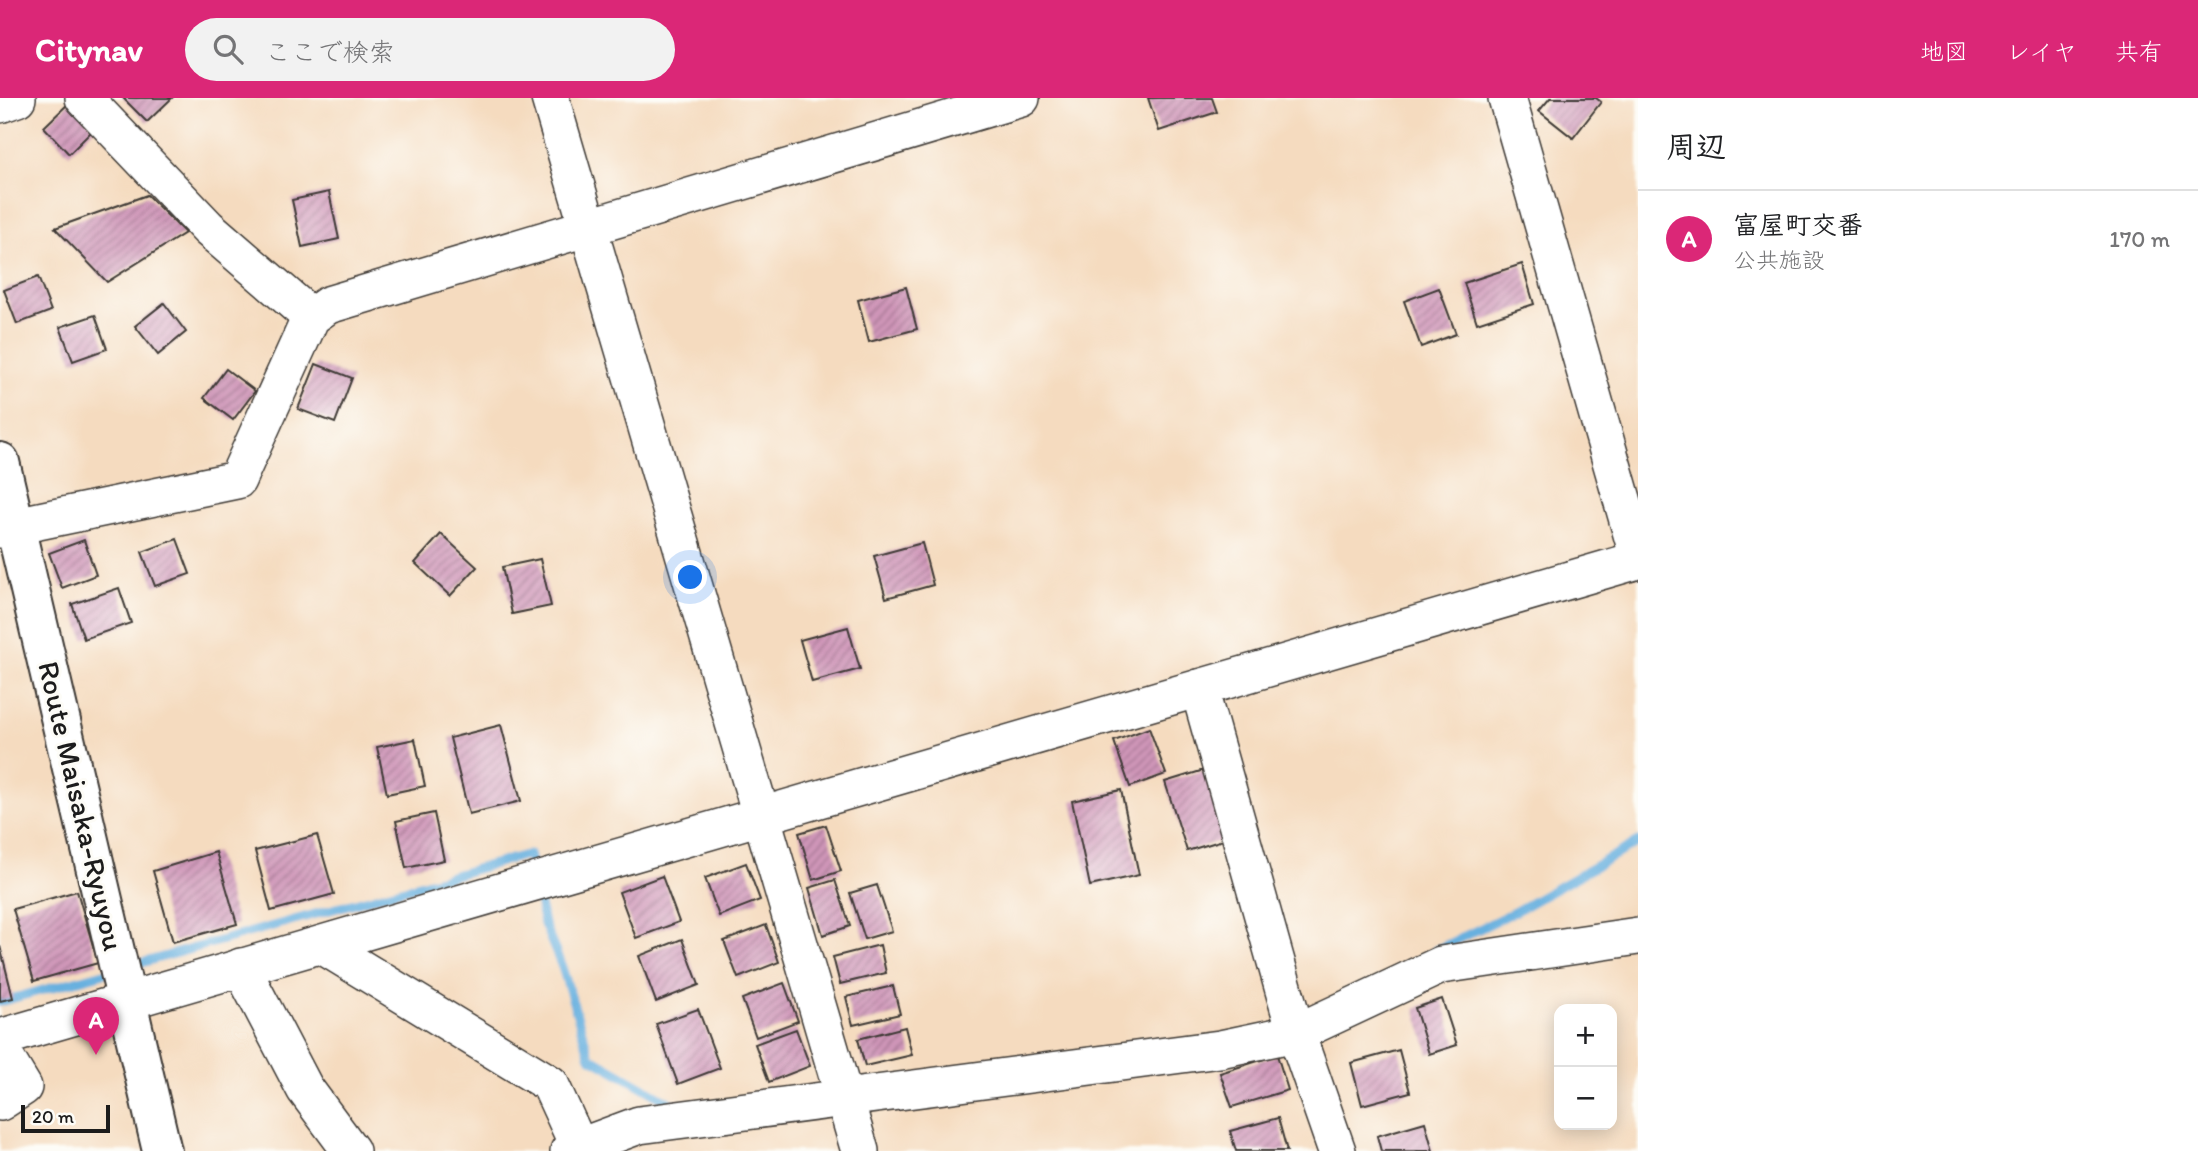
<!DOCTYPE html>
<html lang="ja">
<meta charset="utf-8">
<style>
body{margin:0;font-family:Itim,"Klee One",sans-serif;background:#f2f2f2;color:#202124}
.controls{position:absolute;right:21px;bottom:21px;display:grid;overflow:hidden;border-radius:14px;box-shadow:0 4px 18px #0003}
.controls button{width:63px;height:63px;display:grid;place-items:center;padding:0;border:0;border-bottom:2px solid #e0e0e0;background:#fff;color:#202124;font:35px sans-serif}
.scale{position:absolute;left:21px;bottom:18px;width:89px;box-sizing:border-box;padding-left:7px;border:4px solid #1c1c1c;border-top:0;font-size:19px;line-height:24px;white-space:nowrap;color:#1c1c1c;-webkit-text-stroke:5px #fdfcf7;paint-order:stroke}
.you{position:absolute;left:691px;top:480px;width:24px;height:24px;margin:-18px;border:5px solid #fff;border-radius:50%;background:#1a73e8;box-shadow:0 0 0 10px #1a73e833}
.badge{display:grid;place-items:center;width:46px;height:46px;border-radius:50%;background:#db2777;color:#fff;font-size:23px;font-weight:700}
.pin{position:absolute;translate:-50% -58px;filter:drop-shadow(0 2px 4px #0008)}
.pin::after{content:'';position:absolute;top:37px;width:24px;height:21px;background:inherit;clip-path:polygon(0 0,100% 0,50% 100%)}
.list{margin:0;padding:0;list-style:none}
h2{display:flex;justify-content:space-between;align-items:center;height:91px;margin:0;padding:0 28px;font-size:30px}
h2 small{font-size:23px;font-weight:400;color:#757577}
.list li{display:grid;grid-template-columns:46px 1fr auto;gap:21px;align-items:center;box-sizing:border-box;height:98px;padding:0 28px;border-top:2px solid #e0e0e0}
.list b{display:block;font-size:26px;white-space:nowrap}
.list p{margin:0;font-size:23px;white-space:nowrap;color:#757577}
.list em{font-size:23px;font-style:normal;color:#757577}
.icon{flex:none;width:38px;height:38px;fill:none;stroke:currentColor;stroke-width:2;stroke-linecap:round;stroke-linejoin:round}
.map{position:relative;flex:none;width:1638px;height:1053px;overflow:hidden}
header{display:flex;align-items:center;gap:42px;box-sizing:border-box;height:98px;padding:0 35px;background:#db2777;color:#fff}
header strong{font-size:33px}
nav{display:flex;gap:38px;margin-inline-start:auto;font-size:24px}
.search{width:490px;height:63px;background:#f2f2f2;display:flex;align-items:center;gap:18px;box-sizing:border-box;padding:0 24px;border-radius:38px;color:#757577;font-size:26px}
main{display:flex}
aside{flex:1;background:#fff}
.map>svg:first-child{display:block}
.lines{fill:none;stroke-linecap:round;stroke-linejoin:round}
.stream{stroke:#67b0df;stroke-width:9}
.building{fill:url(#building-hatch)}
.minor-casing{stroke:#3d3934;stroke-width:40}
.major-casing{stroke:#3d3934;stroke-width:42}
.minor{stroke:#fff;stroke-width:37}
.major{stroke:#fff;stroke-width:38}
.labels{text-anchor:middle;stroke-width:6;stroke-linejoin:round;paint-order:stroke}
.street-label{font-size:30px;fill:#1c1c1c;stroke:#fdfcf7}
</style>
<header>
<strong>Citynav</strong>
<div class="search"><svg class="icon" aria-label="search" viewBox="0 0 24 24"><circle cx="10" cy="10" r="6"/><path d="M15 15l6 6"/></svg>ここで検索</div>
<nav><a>地図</a><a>レイヤ</a><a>共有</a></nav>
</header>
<main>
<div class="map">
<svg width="1638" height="1053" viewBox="0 0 1638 1053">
<defs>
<pattern id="building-hatch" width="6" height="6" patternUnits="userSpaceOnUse" patternTransform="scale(1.75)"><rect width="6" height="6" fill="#cf95b8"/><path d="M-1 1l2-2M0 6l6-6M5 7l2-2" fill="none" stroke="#a77995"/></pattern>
</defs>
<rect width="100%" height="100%" fill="#fdfcf7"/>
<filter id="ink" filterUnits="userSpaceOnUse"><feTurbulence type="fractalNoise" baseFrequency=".0143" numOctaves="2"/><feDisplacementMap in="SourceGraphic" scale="14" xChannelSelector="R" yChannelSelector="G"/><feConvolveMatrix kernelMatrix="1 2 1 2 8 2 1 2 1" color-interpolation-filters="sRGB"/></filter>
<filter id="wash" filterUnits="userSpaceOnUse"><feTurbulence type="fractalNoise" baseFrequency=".00686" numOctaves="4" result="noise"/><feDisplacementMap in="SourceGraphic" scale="28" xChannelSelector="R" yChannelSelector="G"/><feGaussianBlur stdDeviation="1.57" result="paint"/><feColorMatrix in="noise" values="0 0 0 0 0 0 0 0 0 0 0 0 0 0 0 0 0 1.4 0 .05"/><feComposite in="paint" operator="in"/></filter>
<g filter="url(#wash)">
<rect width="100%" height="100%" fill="#f5dbbf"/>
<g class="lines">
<!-- stream -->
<g class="stream">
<polyline points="537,793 544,826 562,869 590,959 674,1007 679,1007"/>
<polyline points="1436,852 1516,813 1638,744"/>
<polyline points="127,869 529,756 533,776"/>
<polyline points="0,904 111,873"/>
</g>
</g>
<g id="blocks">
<!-- building -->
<g class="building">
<polygon points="123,0 172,0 147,24"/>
<polygon points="1148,0 1212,0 1217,14 1159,33"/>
<polygon points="1550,0 1596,0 1601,4 1573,40 1539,13"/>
<polygon points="70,4 95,30 69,56 44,29"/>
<polygon points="329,94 339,141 302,149 292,102"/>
<polygon points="147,97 185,135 107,184 55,130"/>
<polygon points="1522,166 1534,206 1477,225 1464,185"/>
<polygon points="38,179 51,213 17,226 4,192"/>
<polygon points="906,189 917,231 869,244 858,202"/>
<polygon points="1439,190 1456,236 1421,249 1404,203"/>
<polygon points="164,205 186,234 158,257 135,228"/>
<polygon points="95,217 107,251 73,263 60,229"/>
<polygon points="316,266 352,280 335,325 298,311"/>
<polygon points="226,271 255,293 233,322 204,300"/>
<polygon points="441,436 477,469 450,498 415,465"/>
<polygon points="177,441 190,476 155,488 142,454"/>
<polygon points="84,442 96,477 62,490 49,455"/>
<polygon points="922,445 933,487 886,500 874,458"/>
<polygon points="540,461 551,508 512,516 502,469"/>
<polygon points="119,490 131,525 84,541 72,506"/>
<polygon points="848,529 860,571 812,584 800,542"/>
<polygon points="501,627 521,703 469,716 450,640"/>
<polygon points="1149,630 1166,676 1130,689 1114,643"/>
<polygon points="415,641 425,688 387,696 377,649"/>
<polygon points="1204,672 1226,741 1187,753 1165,684"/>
<polygon points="1121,692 1139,777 1090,788 1072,703"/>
<polygon points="434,715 444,762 406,770 396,723"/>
<polygon points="826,727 841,773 813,782 799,735"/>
<polygon points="317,737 334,796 271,813 255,753"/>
<polygon points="216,754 237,826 173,844 153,773"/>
<polygon points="746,765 760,802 719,818 705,780"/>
<polygon points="662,778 679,824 636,840 619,794"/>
<polygon points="835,782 850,828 823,837 809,790"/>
<polygon points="877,787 892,833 865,841 850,795"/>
<polygon points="77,793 98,865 34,883 13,811"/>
<polygon points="766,827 779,864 738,880 724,843"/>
<polygon points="682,841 699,887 656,904 639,858"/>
<polygon points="880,847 886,875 840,886 833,859"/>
<polygon points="0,848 13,900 0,903"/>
<polygon points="784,885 798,923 756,939 742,901"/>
<polygon points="893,888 900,916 853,927 846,899"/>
<polygon points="1442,901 1457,947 1429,956 1415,910"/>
<polygon points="698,911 720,970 678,986 656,926"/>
<polygon points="905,929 912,957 865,968 858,941"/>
<polygon points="796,931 810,968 769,984 755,946"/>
<polygon points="1399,952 1410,994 1362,1007 1351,965"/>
<polygon points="1277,957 1288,992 1232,1009 1220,975"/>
<polygon points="1278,1020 1287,1053 1236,1053 1230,1033"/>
<polygon points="1425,1024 1433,1053 1381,1053 1377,1038"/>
</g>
</g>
</g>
<g filter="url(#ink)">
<use href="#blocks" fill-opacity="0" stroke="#3d3934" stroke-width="2"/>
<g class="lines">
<defs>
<g id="minor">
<polyline points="84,0 208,130 311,219"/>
<polyline points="550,0 860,1053"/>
<polyline points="1507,0 1638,457"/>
<polyline points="0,6 17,0"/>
<polyline points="0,431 237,382 311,219 328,207 1021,0"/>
<polyline points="1199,590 1296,935 1337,1053"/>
<polyline points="322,847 550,986 579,1049"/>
<polyline points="241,869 305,991 351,1053"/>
<polyline points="0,940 1638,462"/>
<polyline points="0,951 23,989 0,1004"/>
<polyline points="569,1053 639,1027 1220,951 1296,935 1441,867 1638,838"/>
</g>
<polyline id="major" points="0,364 162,1053"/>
</defs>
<!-- minor casing -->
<use href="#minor" class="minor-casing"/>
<!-- major casing -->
<use href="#major" class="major-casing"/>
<!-- minor -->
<use href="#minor" class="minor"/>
<!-- major -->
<use href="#major" class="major"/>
</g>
</g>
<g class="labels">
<!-- street labels -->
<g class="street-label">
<text transform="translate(81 708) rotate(77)" y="10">Route Maisaka-Ryuyou</text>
</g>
</g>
</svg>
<div class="controls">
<button>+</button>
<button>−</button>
</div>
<div class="scale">20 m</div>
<div class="you"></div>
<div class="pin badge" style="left:96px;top:957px">A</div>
</div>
<aside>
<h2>周辺<small></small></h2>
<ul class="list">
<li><span class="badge">A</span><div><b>富屋町交番</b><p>公共施設</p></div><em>170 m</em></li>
</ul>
</aside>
</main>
